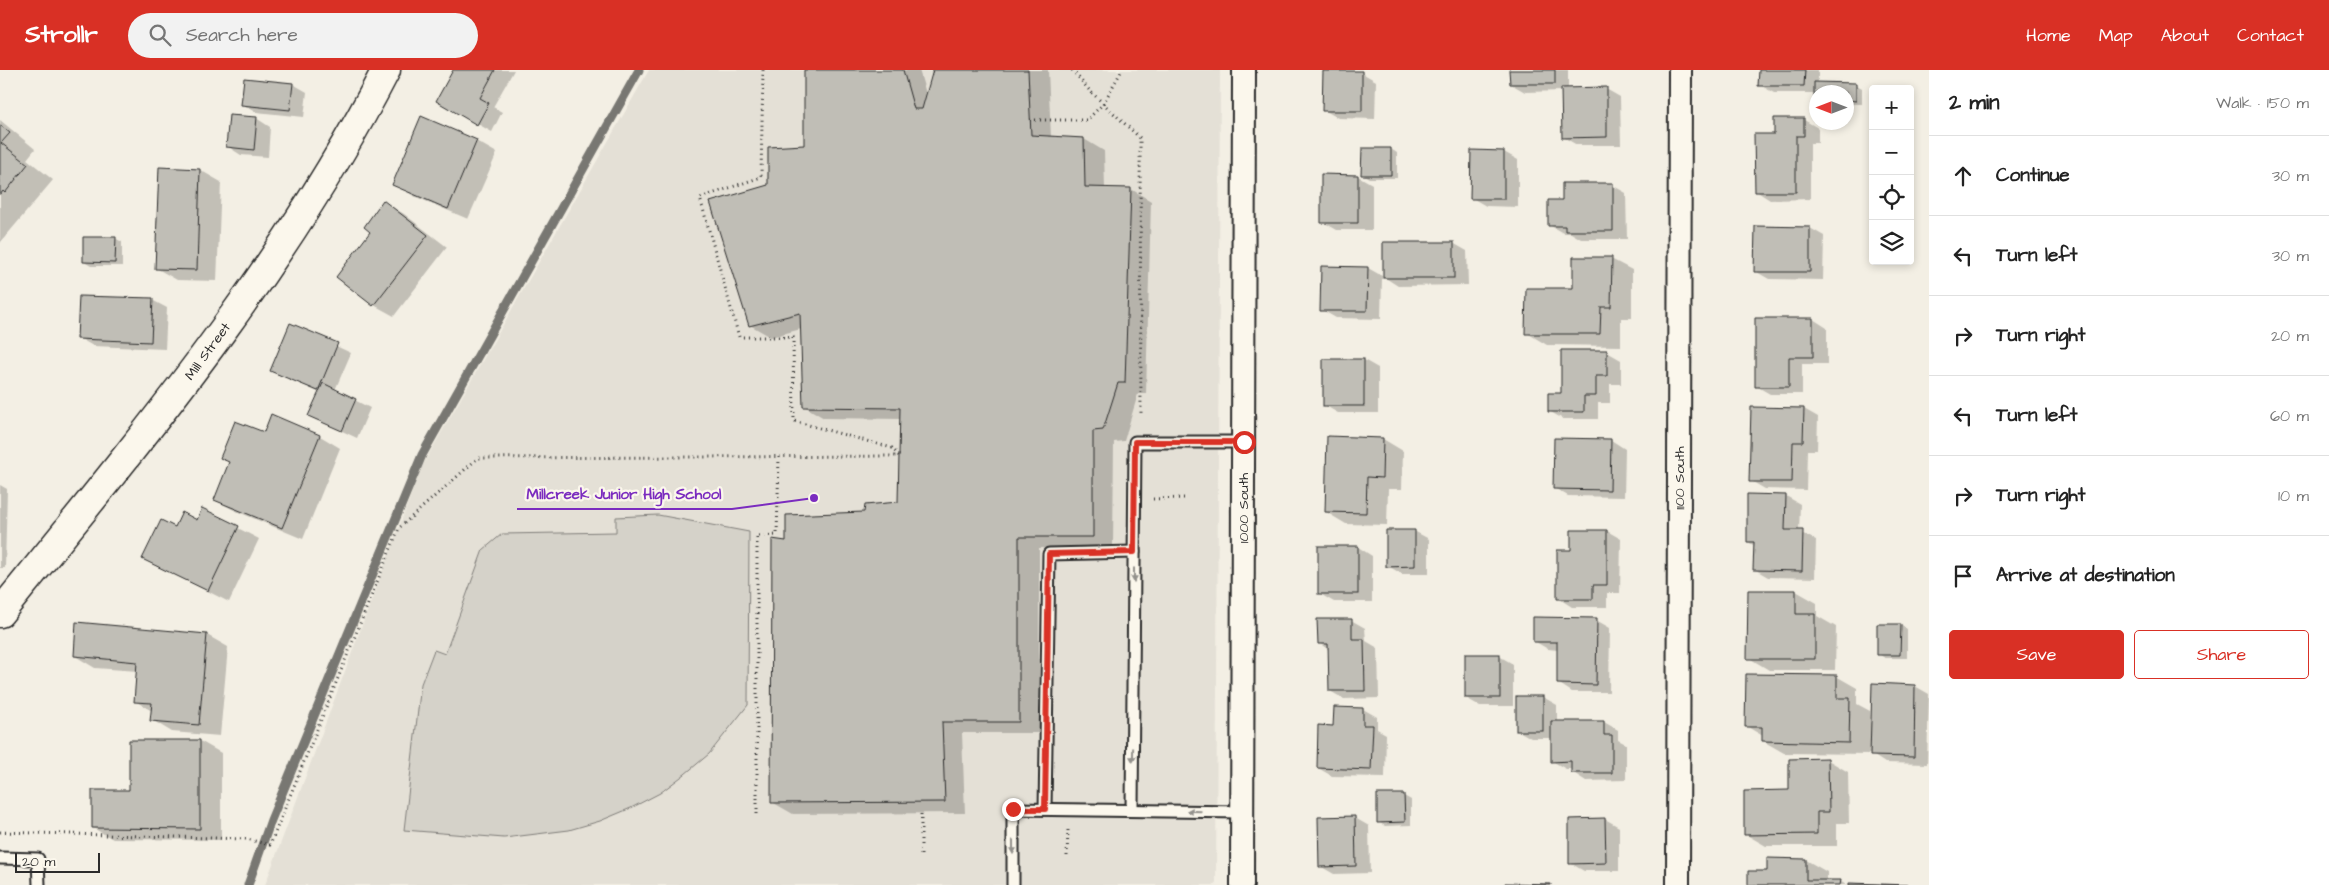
<!DOCTYPE html>
<meta charset="utf-8">
<style>
body{margin:0;font-family:"Architects Daughter",sans-serif;background:#f2f2f2;color:#222}
.controls{position:absolute;right:15px;top:15px;display:grid;overflow:hidden;border-radius:5px;box-shadow:0 2px 8px #0003}
.controls button{width:45px;height:45px;display:grid;place-items:center;padding:0;border:0;border-bottom:1px solid #e0e0e0;background:#fff;color:#222;font:25px sans-serif}
.compass{position:absolute;left:1809px;top:15px;width:45px;height:45px;border-radius:50%;background:#fff;box-shadow:0 2px 8px #0003;rotate:270deg}
.scale{position:absolute;left:15px;bottom:12px;width:85px;box-sizing:border-box;padding-left:5px;border:2px solid #2b2b2b;border-top:0;font-size:14px;line-height:18px;white-space:nowrap;color:#2b2b2b;-webkit-text-stroke:4px #fbf7ec;paint-order:stroke}
.stop{position:absolute;width:15px;height:15px;margin:-11px;border:4px solid #d93025;border-radius:50%;background:#fff}
.stop.end{background:#d93025;border-color:#fff;box-shadow:0 1px 5px #0008}
.list{margin:0;padding:0;list-style:none}
h2{display:flex;justify-content:space-between;align-items:center;height:65px;margin:0;padding:0 20px;font-size:21px}
h2 small{font-size:16px;font-weight:400;color:#767676}
.list li{display:grid;grid-template-columns:32px 1fr auto;gap:15px;align-items:center;box-sizing:border-box;height:80px;padding:0 20px;border-top:1px solid #e0e0e0}
.list b{display:block;font-size:19px;white-space:nowrap}
.list em{font-size:16px;font-style:normal;color:#767676}
.actions{display:flex;gap:10px;padding:15px 20px}
.actions a{flex:1;padding:11px 0;border:1px solid #d93025;border-radius:5px;text-align:center;font-size:18px;color:#d93025}
.actions .main{background:#d93025;color:#fff}
.icon{flex:none;width:28px;height:28px;fill:none;stroke:currentColor;stroke-width:2;stroke-linecap:round;stroke-linejoin:round}
.map{position:relative;flex:none;width:1929px;height:815px;overflow:hidden}
header{display:flex;align-items:center;gap:30px;box-sizing:border-box;height:70px;padding:0 25px;background:#d93025;color:#fff}
header strong{font-size:24px}
nav{display:flex;gap:28px;margin-inline-start:auto;font-size:18px}
.search{width:350px;height:45px;background:#f2f2f2;display:flex;align-items:center;gap:12px;box-sizing:border-box;padding:0 18px;border-radius:28px;color:#767676;font-size:19px}
main{display:flex}
aside{flex:1;background:#fff}
.map>svg:first-child{display:block}
.built{fill:#e4e0d6}
.green{fill:#d5d2c9;stroke:#807e7a}
.shadow{fill:#0003}
.lines{fill:none;stroke-linecap:round;stroke-linejoin:round}
.stream{stroke:#787772;stroke-width:9}
.building{fill:#c0beb6;stroke:#2b2b2b}
.service-casing{stroke:#2b2b2b;stroke-width:15}
.minor-casing{stroke:#2b2b2b;stroke-width:26}
.tertiary-casing{stroke:#2b2b2b;stroke-width:31}
.path{stroke:#2b2b2b;stroke-width:3;stroke-dasharray:1 4;stroke-linecap:butt}
.service{stroke:#fbf7ec;stroke-width:11}
.minor{stroke:#fbf7ec;stroke-width:22}
.tertiary{stroke:#fbf7ec;stroke-width:28}
.oneway{fill:#93918c}
.route{stroke:#d93025;stroke-width:6}
.labels{text-anchor:middle;stroke-width:4.5;stroke-linejoin:round;paint-order:stroke}
.street-label{font-size:14px;fill:#2b2b2b;stroke:#fbf7ec}
.leader{fill:none;stroke:#7b2cbf;stroke-width:2}
.callout-dot{fill:#7b2cbf;stroke:#fbf7ec;stroke-width:2}
.callout-label{font-size:15px;text-anchor:middle;font-weight:bold;fill:#7b2cbf;stroke:#fbf7ec;stroke-width:4.5;stroke-linejoin:round;paint-order:stroke}
</style>
<header>
<strong>Strollr</strong>
<div class="search"><svg class="icon" aria-label="search" viewBox="0 0 24 24"><circle cx="10" cy="10" r="6"/><path d="M15 15l6 6"/></svg>Search here</div>
<nav><a>Home</a><a>Map</a><a>About</a><a>Contact</a></nav>
</header>
<main>
<div class="map">
<svg width="1929" height="815" viewBox="0 0 1929 815">
<rect width="100%" height="100%" fill="#f3efe4"/>
<filter id="ink" filterUnits="userSpaceOnUse"><feTurbulence type="fractalNoise" baseFrequency=".02" numOctaves="2"/><feDisplacementMap in="SourceGraphic" scale="10" xChannelSelector="R" yChannelSelector="G"/><feConvolveMatrix kernelMatrix="1 2 1 2 8 2 1 2 1" color-interpolation-filters="sRGB"/></filter>
<g filter="url(#ink)">
<!-- built -->
<polygon class="built" points="649,0 1220,0 1216,815 265,815 421,398"/>
<!-- green -->
<polygon class="green" points="658,445 749,462 748,635 709,684 685,704 660,723 631,738 600,751 569,760 504,768 404,760 421,614 434,580 445,584 483,480 502,464 616,462 616,447"/>
<!-- shadow -->
<g class="shadow">
<polygon points="454,0 514,0 493,37 502,42 492,62 437,31"/>
<polygon points="806,0 919,0 927,27 935,0 1048,0 1051,67 1084,69 1104,81 1105,119 1131,119 1151,131 1146,324 1138,324 1124,371 1114,372 1113,478 1039,478 1039,663 962,663 965,743 793,744 772,732 787,472 865,443 899,433 901,349 824,348 804,336 801,259 771,267 750,255 769,116 806,76"/>
<polygon points="1511,0 1568,0 1568,19 1606,19 1620,27 1621,75 1577,75 1563,67 1563,21 1525,22 1511,14"/>
<polygon points="1760,0 1818,0 1818,13 1855,14 1862,18 1862,34 1846,34 1846,22 1816,22 1816,30 1815,23 1774,23 1760,15"/>
<polygon points="1362,3 1376,11 1375,49 1338,48 1324,40"/>
<polygon points="245,9 293,14 307,22 304,47 256,42 242,34"/>
<polygon points="256,48 270,57 268,87 241,85 227,76"/>
<polygon points="422,48 476,71 497,83 468,149 414,126 394,114"/>
<polygon points="0,50 35,79 27,89 53,110 0,173"/>
<polygon points="1775,50 1804,50 1818,58 1818,73 1810,73 1810,129 1770,130 1756,121 1775,65"/>
<polygon points="1391,79 1397,83 1397,108 1369,108 1362,104"/>
<polygon points="1472,82 1504,82 1518,90 1518,137 1486,136 1472,128"/>
<polygon points="200,100 221,112 217,211 177,210 156,198"/>
<polygon points="1358,106 1372,114 1372,160 1337,160 1323,152"/>
<polygon points="1612,115 1626,123 1627,169 1581,169 1571,163 1563,163 1549,155 1564,131"/>
<polygon points="384,132 404,144 447,177 394,246 374,235 372,162"/>
<polygon points="1810,158 1824,166 1823,210 1769,209 1755,201"/>
<polygon points="115,168 122,172 122,196 91,196 84,192"/>
<polygon points="1453,173 1467,181 1468,215 1398,216 1384,207"/>
<polygon points="1611,189 1632,200 1632,248 1621,248 1621,276 1547,275 1527,263"/>
<polygon points="1368,198 1382,206 1381,249 1336,248 1322,240"/>
<polygon points="152,230 167,238 165,279 93,276 79,268"/>
<polygon points="1813,249 1827,258 1827,294 1802,294 1802,324 1770,324 1756,316"/>
<polygon points="291,255 351,283 335,320 370,338 357,368 310,346 320,323 271,300"/>
<polygon points="1563,282 1607,282 1621,290 1621,314 1610,314 1610,333 1598,333 1598,349 1563,349 1549,341 1563,325"/>
<polygon points="1364,290 1378,298 1378,343 1338,343 1324,335"/>
<polygon points="1804,339 1818,347 1817,380 1807,380 1806,420 1765,419 1751,411"/>
<polygon points="272,346 320,366 340,378 303,469 236,441 215,430 265,364"/>
<polygon points="1383,369 1403,381 1402,419 1388,419 1387,455 1346,454 1326,442"/>
<polygon points="1611,370 1625,379 1624,427 1568,426 1554,418"/>
<polygon points="0,415 7,419 5,498 0,498"/>
<polygon points="1786,426 1800,434 1799,462 1816,470 1815,508 1768,507 1754,499 1755,476 1748,472"/>
<polygon points="203,440 259,469 229,532 144,489 175,458 198,451"/>
<polygon points="1414,461 1429,469 1429,504 1402,504 1388,496"/>
<polygon points="1607,461 1621,469 1620,523 1607,523 1607,537 1572,537 1558,528 1572,481"/>
<polygon points="1358,477 1372,486 1372,532 1334,532 1320,524"/>
<polygon points="1750,521 1796,521 1817,533 1817,546 1836,557 1835,600 1769,600 1749,588"/>
<polygon points="1351,550 1365,558 1366,571 1378,578 1379,628 1344,629 1330,621 1329,580 1319,573"/>
<polygon points="1596,550 1610,558 1609,622 1572,622 1558,613 1558,580 1548,579 1534,571"/>
<polygon points="78,554 207,565 228,577 220,666 172,662 152,650 152,641 135,631 138,601 95,598 75,586"/>
<polygon points="1900,555 1907,559 1907,588 1885,588 1878,584"/>
<polygon points="1499,586 1513,594 1513,636 1480,636 1466,628"/>
<polygon points="1836,606 1857,618 1857,634 1870,641 1870,653 1915,616 1929,624 1927,694 1885,693 1871,684 1784,683 1763,671 1763,666 1746,656"/>
<polygon points="1543,627 1557,635 1557,652 1604,652 1618,660 1618,670 1626,674 1626,710 1586,711 1572,702 1572,699 1566,699 1552,691 1552,668 1531,668 1517,660"/>
<polygon points="1363,639 1377,647 1377,659 1386,664 1385,707 1332,706 1318,698 1334,657"/>
<polygon points="200,671 221,683 221,770 113,769 93,758 130,721"/>
<polygon points="1828,690 1848,702 1849,753 1837,753 1837,776 1766,776 1745,764"/>
<polygon points="1404,726 1411,730 1411,755 1385,756 1378,752"/>
<polygon points="1355,748 1369,756 1370,803 1334,804 1320,796"/>
<polygon points="1605,749 1619,757 1619,801 1584,801 1570,793"/>
<polygon points="1806,790 1827,802 1827,811 1840,811 1846,815 1750,815 1768,802"/>
</g>
<g class="lines">
<!-- stream -->
<polyline class="stream" points="248,815 271,750 422,385 639,0"/>
</g>
<!-- building -->
<g class="building">
<polygon points="453,0 495,0 480,28 489,33 477,55 436,31"/>
<polygon points="804,0 903,0 914,39 922,39 933,0 1028,0 1031,65 1084,68 1085,117 1131,118 1125,313 1118,313 1103,360 1093,361 1093,467 1019,467 1019,652 942,652 945,732 771,733 772,469 786,471 786,445 864,442 865,435 898,432 900,338 803,337 800,243 749,256 710,132 768,115 768,77 804,75"/>
<polygon points="1509,0 1555,0 1555,14 1510,14"/>
<polygon points="1759,0 1805,0 1804,16 1758,16"/>
<polygon points="1323,1 1362,1 1362,41 1322,41"/>
<polygon points="244,8 293,13 290,40 241,35"/>
<polygon points="1814,12 1856,13 1856,31 1846,30 1846,22 1816,22 1816,30 1814,30"/>
<polygon points="1607,17 1607,67 1562,68 1561,18"/>
<polygon points="229,45 257,47 254,80 226,77"/>
<polygon points="421,46 477,70 448,139 392,115"/>
<polygon points="1774,48 1804,48 1804,66 1796,66 1796,122 1755,122 1754,64 1774,64"/>
<polygon points="0,55 10,63 1,73 28,94 5,123 3,121 0,125"/>
<polygon points="1362,78 1391,78 1391,105 1361,105"/>
<polygon points="1471,80 1504,81 1504,129 1470,129"/>
<polygon points="159,97 200,99 197,200 155,199"/>
<polygon points="1321,104 1358,105 1358,153 1321,153"/>
<polygon points="1562,113 1613,113 1613,161 1565,161 1565,156 1548,156 1548,130 1562,130"/>
<polygon points="383,130 428,165 373,236 336,207 370,162 364,157"/>
<polygon points="1755,156 1810,157 1810,202 1754,202"/>
<polygon points="83,167 116,167 115,193 83,192"/>
<rect x="1383" y="172" width="71" height="36"/>
<polygon points="1573,187 1612,187 1611,237 1601,237 1600,264 1525,264 1526,218 1573,218"/>
<polygon points="1321,196 1368,197 1367,241 1320,241"/>
<polygon points="79,226 153,228 151,272 77,269"/>
<polygon points="1755,248 1813,248 1813,287 1789,287 1789,317 1755,317"/>
<polygon points="290,253 338,273 318,321 270,301"/>
<polygon points="1561,280 1607,280 1607,306 1596,306 1596,326 1584,326 1584,342 1548,342 1548,323 1561,323"/>
<rect x="1323" y="289" width="41" height="47"/>
<polygon points="323,313 356,329 342,361 308,346"/>
<polygon points="1751,337 1804,338 1803,372 1793,372 1792,412 1749,412"/>
<polygon points="271,344 320,365 282,458 214,430 229,392 220,388 235,351 264,362"/>
<polygon points="1327,366 1383,368 1382,408 1367,407 1366,443 1325,442"/>
<polygon points="1554,368 1611,369 1610,420 1553,419"/>
<polygon points="1747,424 1786,425 1785,460 1803,460 1802,501 1753,500 1754,472 1747,472"/>
<polygon points="202,438 239,456 208,521 142,489 161,450 175,457 182,442 197,450"/>
<polygon points="1386,460 1415,460 1415,496 1386,497"/>
<polygon points="1571,460 1607,460 1607,515 1593,515 1593,529 1557,529 1557,480 1571,480"/>
<rect x="1318" y="476" width="40" height="48"/>
<polygon points="1748,520 1796,520 1796,544 1815,544 1815,589 1747,589"/>
<polygon points="1533,547 1597,548 1596,615 1557,614 1557,572 1533,572"/>
<polygon points="1317,549 1352,549 1352,569 1364,569 1365,621 1329,621 1328,574 1318,574"/>
<polygon points="76,552 207,564 199,655 150,651 152,633 134,632 137,592 74,586"/>
<polygon points="1877,554 1901,554 1900,585 1877,585"/>
<rect x="1465" y="584" width="35" height="44"/>
<polygon points="1746,604 1837,605 1837,628 1850,628 1849,673 1762,671 1762,657 1745,657"/>
<polygon points="1872,613 1915,615 1914,687 1870,686"/>
<rect x="1516" y="626" width="27" height="35"/>
<polygon points="1334,637 1363,638 1363,655 1373,655 1371,700 1317,698 1318,655 1333,656"/>
<polygon points="1551,651 1604,651 1604,665 1612,665 1612,703 1571,703 1571,691 1551,692"/>
<polygon points="129,670 200,670 200,759 92,758 92,720 129,720"/>
<polygon points="1828,688 1829,742 1817,742 1817,764 1744,765 1744,721 1789,720 1789,689"/>
<polygon points="1377,724 1404,724 1405,752 1377,753"/>
<polygon points="1355,746 1356,796 1319,797 1318,747"/>
<polygon points="1605,748 1606,793 1569,794 1569,749"/>
<polygon points="1767,788 1806,789 1806,810 1841,810 1840,815 1748,815 1748,801 1767,801"/>
<polygon points="1505,813 1551,814 1551,815 1505,815"/>
<polygon points="1849,813 1910,815 1849,815"/>
</g>
<g class="lines">
<defs>
<g id="service">
<polyline points="1045,739 1049,484 1134,482"/>
<polyline points="1132,740 1135,372 1243,372"/>
<polyline points="0,788 38,789 39,815"/>
<polyline points="1013,815 1013,739 1243,742"/>
</g>
<g id="minor">
<polyline points="1242,815 1244,0"/>
<polyline points="1678,815 1680,0"/>
</g>
<path id="tertiary" d="M0,543C140,370 284,199 386,0"/>
</defs>
<!-- service casing -->
<use href="#service" class="service-casing"/>
<!-- minor casing -->
<use href="#minor" class="minor-casing"/>
<!-- tertiary casing -->
<use href="#tertiary" class="tertiary-casing"/>
<!-- path -->
<g class="path">
<polyline points="1072,0 1090,21 1140,68 1141,345"/>
<polyline points="1030,50 1087,50 1103,34 1122,0"/>
<polyline points="1153,429 1185,428"/>
<polyline points="757,744 757,466 777,465 779,387"/>
<polyline points="921,744 921,786"/>
<polyline points="0,762 247,769 270,775 399,458 478,388 899,386 892,378 794,351 793,267 739,267 700,128 761,107 763,0"/>
<polyline points="1067,786 1068,760"/>
</g>
<!-- service -->
<use href="#service" class="service"/>
<!-- minor -->
<use href="#minor" class="minor"/>
<!-- tertiary -->
<use href="#tertiary" class="tertiary"/>
</g>
<!-- one-way arrows -->
<defs><path id="oneway-solid" d="M-6-.8H1V-3.2L6.5 0L1 3.2V.8H-6Z" transform="scale(1.25)"/></defs>
<g class="oneway">
<use href="#oneway-solid" transform="translate(1134 505) rotate(90)"/>
<use href="#oneway-solid" transform="translate(1133 685) rotate(91)"/>
<use href="#oneway-solid" transform="translate(1194 741) rotate(-179)"/>
<use href="#oneway-solid" transform="translate(1013 777) rotate(90)"/>
</g>
</g>
<g class="lines" filter="url(#ink)">
<!-- route -->
<polyline class="route" points="1013,739 1045,739 1049,484 1134,482 1135,372 1244,372"/>
</g>
<g class="labels">
<!-- street labels -->
<g class="street-label">
<text transform="translate(207 281) rotate(-54)" y="5">Mill Street</text>
<text transform="translate(1679 408) rotate(-90)" y="5">1100 South</text>
<text transform="translate(1243 438) rotate(-90)" y="5">1000 South</text>
</g>
</g>
<!-- callouts -->
<path class="leader" d="M814 428L732 439H517"/>
<circle class="callout-dot" cx="814" cy="428" r="5"/>
<g class="callout-label">
<text x="624" y="429">Millcreek Junior High School</text>
</g>
</svg>
<div class="controls">
<button>+</button>
<button>−</button>
<button><svg class="icon" aria-label="locate" viewBox="0 0 24 24"><circle cx="12" cy="12" r="6"/><path d="M12 2v4M12 18v4M2 12h4M18 12h4"/></svg></button>
<button><svg class="icon" aria-label="layers" viewBox="0 0 24 24"><path d="M12 4l9 5-9 5-9-5zM3 14l9 5 9-5"/></svg></button>
</div>
<svg class="compass" viewBox="-18 -18 36 36"><path d="M0-13l5 13h-10z" fill="#e53935"/><path d="M0 13l5-13h-10z" fill="#767676"/></svg>
<div class="scale">20 m</div>
<div class="stop" style="left:1244px;top:372px"></div>
<div class="stop end" style="left:1013px;top:739px"></div>
</div>
<aside>
<h2>2 min<small>Walk · 150 m</small></h2>
<ul class="list">
<li><svg class="icon" aria-label="ahead" viewBox="0 0 24 24"><path d="M12 20V5M6 11l6-6 6 6"/></svg><div><b>Continue</b></div><em>30 m</em></li>
<li><svg class="icon" aria-label="left" viewBox="0 0 24 24"><path d="M17 20v-9H6M10 6l-5 5 5 5"/></svg><div><b>Turn left</b></div><em>30 m</em></li>
<li><svg class="icon" aria-label="right" viewBox="0 0 24 24"><path d="M7 20v-9h11M14 6l5 5-5 5"/></svg><div><b>Turn right</b></div><em>20 m</em></li>
<li><svg class="icon" aria-label="left" viewBox="0 0 24 24"><path d="M17 20v-9H6M10 6l-5 5 5 5"/></svg><div><b>Turn left</b></div><em>60 m</em></li>
<li><svg class="icon" aria-label="right" viewBox="0 0 24 24"><path d="M7 20v-9h11M14 6l5 5-5 5"/></svg><div><b>Turn right</b></div><em>10 m</em></li>
<li><svg class="icon" aria-label="arrive" viewBox="0 0 24 24"><path d="M6 21V4h12l-3 4 3 4H6"/></svg><div><b>Arrive at destination</b></div></li>
</ul>
<div class="actions"><a class="main">Save</a><a>Share</a></div>
</aside>
</main>
